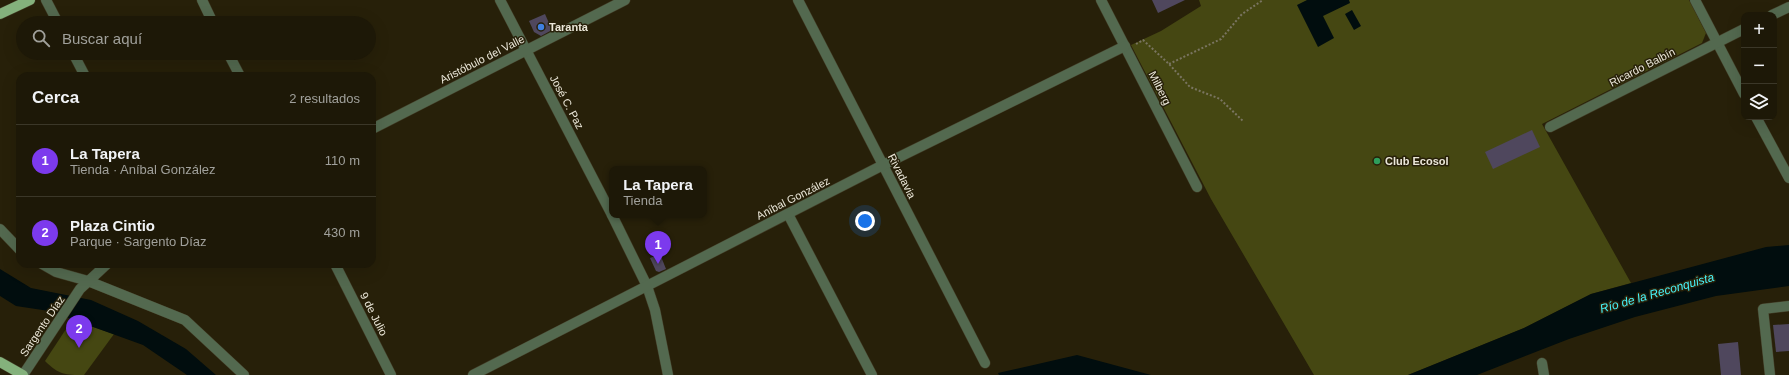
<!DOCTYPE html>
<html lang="es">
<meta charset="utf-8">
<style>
body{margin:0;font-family:Arial,sans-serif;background:#252111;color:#f1f3f6}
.controls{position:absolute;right:12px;top:12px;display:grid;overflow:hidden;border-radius:8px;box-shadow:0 4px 16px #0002}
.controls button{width:36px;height:36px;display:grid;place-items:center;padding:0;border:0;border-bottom:1px solid #3b3728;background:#1d1807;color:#f1f3f6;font:20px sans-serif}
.you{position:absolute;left:865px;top:221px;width:14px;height:14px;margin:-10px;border:3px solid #fff;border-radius:50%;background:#1a73e8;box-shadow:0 0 0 6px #1a73e833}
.badge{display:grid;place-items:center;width:26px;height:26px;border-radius:50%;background:#7c3aed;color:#fff;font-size:13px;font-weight:700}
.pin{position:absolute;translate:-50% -33px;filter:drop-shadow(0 1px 2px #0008)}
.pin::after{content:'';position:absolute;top:21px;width:14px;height:12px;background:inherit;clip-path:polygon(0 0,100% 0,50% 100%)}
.popup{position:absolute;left:609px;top:166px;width:98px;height:52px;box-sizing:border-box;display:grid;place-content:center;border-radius:8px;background:#1d1807;filter:drop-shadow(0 1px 3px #0005);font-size:13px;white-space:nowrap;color:#a0a09b}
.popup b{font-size:15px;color:#f1f3f6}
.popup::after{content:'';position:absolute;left:50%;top:100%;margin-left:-8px;border:8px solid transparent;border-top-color:#1d1807}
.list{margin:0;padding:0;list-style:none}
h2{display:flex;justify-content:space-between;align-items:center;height:52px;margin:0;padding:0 16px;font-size:17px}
h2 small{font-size:13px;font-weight:400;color:#a0a09b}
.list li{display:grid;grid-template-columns:26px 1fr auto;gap:12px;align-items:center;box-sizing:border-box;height:72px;padding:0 16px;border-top:1px solid #3b3728}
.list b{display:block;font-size:15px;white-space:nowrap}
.list p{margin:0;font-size:13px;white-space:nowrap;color:#a0a09b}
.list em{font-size:13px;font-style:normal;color:#a0a09b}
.icon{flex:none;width:22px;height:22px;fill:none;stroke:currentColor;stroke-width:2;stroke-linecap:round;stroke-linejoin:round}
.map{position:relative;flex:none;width:1789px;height:375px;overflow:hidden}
.search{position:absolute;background:#1d1807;box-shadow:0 4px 16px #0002;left:16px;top:16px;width:360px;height:44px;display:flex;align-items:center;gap:10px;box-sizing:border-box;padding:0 14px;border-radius:22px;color:#a0a09b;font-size:15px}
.panel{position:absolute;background:#1d1807;box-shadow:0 4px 16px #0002;left:16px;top:72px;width:360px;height:196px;border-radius:12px}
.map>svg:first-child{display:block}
.green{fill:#454712}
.water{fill:#010d0e}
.building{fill:#4f475d}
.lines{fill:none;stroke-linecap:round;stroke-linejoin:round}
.minor-casing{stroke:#423c26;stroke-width:11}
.major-casing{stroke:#423c26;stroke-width:11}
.path{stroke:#7a7561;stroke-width:2;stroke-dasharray:2 2;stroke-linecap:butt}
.minor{stroke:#53694f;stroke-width:10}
.major{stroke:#84b17c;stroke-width:10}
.shop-dot{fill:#3f7fe0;stroke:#272009;stroke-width:1.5}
.leisure-dot{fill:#2e9e5b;stroke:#272009;stroke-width:1.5}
.labels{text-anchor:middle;stroke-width:3;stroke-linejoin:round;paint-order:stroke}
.poi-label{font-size:11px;font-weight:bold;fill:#ebe7d9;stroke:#272009;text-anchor:start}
.street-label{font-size:11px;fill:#ebe7d9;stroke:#272009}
.water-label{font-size:12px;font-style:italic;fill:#46f2f9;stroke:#272009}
</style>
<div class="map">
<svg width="1789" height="375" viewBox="0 0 1789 375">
<rect width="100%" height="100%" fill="#272009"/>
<!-- green -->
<g class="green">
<polygon points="1199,0 1689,0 1706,33 1702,43 1542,124 1631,283 1591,294 1524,328 1408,375 1314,375 1211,199 1131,45 1161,31 1201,6"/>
<path d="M72,320L114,334L84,375C65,375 59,375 45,361Z"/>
</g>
<!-- water -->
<g class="water">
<polygon points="1307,0 1349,0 1350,3 1323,16 1334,38 1318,47 1297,5"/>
<polygon points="1352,10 1361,26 1354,30 1345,14"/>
<polygon points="1789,245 1789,286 1716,296 1635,317 1569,339 1477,375 1408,375 1524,328 1591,294 1766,247"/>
<polygon points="0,269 31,288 91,300 138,321 186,349 216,375 187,375 143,345 49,311 16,306 0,296"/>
<polygon points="1077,355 1151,375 999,375 998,373"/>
</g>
<!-- building -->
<g class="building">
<polygon points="1152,0 1185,0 1158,13"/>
<polygon points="545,14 552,30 541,36 534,32 529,21"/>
<polygon points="1532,130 1540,147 1493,169 1485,152"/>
<polygon points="660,254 666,269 659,272 656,271 650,258"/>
<polygon points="1789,324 1789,351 1776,352 1773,325"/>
<polygon points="1738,342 1741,375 1721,375 1718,344"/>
</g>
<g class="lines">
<defs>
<g id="minor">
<polyline points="46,0 58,23"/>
<polyline points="202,0 213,23"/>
<polyline points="500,0 612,215"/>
<polyline points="798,0 985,363"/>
<polyline points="1101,0 1197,187"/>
<polyline points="1695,0 1744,94"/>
<polyline points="1772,15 1789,7"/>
<polyline points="73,53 85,76"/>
<polyline points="228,53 240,76"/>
<polyline points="1756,117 1789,178"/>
<polyline points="1550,127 1744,29"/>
<polyline points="372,129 625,0"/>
<polyline points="788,214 872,375"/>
<polyline points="612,215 647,286 655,310 668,375"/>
<polyline points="0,229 20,250"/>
<polyline points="42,264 56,272 88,281 185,320 244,375"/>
<polyline points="335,264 391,375"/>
<polyline points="1542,363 1544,375"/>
<polyline points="23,375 80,289 107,264"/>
<polyline points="473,375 883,165 1125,46"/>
<polyline points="1770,375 1763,309 1789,306"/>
</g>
<g id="major">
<polyline points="0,14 30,0"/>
<polyline points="0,362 23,375"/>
</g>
</defs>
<!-- minor casing -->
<use href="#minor" class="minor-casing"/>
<!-- major casing -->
<use href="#major" class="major-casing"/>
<!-- path -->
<g class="path">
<polyline points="1136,44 1143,40 1169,64 1190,87 1220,99 1243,121"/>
<polyline points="1169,64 1221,39 1242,14 1263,0"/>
</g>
<!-- minor -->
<use href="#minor" class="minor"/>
<!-- major -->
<use href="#major" class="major"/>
</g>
<!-- markers -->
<circle class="shop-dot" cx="541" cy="27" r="4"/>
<circle class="leisure-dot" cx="1377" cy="161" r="4"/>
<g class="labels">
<!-- poi labels -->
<g class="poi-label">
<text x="549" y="31">Taranta</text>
<text x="1385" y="165">Club Ecosol</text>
</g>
<!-- street labels -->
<g class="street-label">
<text transform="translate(482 59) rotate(-27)" y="4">Aristóbulo del Valle</text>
<text transform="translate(1642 67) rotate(-27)" y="4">Ricardo Balbín</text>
<text transform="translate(1160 88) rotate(63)" y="4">Milberg</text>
<text transform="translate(567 102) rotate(62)" y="4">José C. Paz</text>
<text transform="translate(902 176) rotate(63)" y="4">Rivadavia</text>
<text transform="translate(793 198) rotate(-27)" y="4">Aníbal González</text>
<text transform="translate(374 314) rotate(63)" y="4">9 de Julio</text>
<text transform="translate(42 326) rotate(-56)" y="4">Sargento Díaz</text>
</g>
<!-- water labels -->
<g class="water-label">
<text transform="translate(1657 293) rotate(-16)" y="4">Río de la Reconquista</text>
</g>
</g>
</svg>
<div class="controls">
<button>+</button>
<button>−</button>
<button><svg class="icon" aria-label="layers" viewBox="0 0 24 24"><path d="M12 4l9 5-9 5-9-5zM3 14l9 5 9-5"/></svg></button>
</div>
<div class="you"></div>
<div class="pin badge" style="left:658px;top:264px">1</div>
<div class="popup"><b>La Tapera</b>Tienda</div>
<div class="pin badge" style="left:79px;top:348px">2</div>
<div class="search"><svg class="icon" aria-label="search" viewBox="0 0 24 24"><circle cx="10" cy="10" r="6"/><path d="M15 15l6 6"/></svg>Buscar aquí</div>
<section class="panel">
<h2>Cerca<small>2 resultados</small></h2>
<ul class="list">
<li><span class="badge">1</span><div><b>La Tapera</b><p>Tienda · Aníbal González</p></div><em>110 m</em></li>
<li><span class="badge">2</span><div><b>Plaza Cintio</b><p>Parque · Sargento Díaz</p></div><em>430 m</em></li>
</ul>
</section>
</div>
